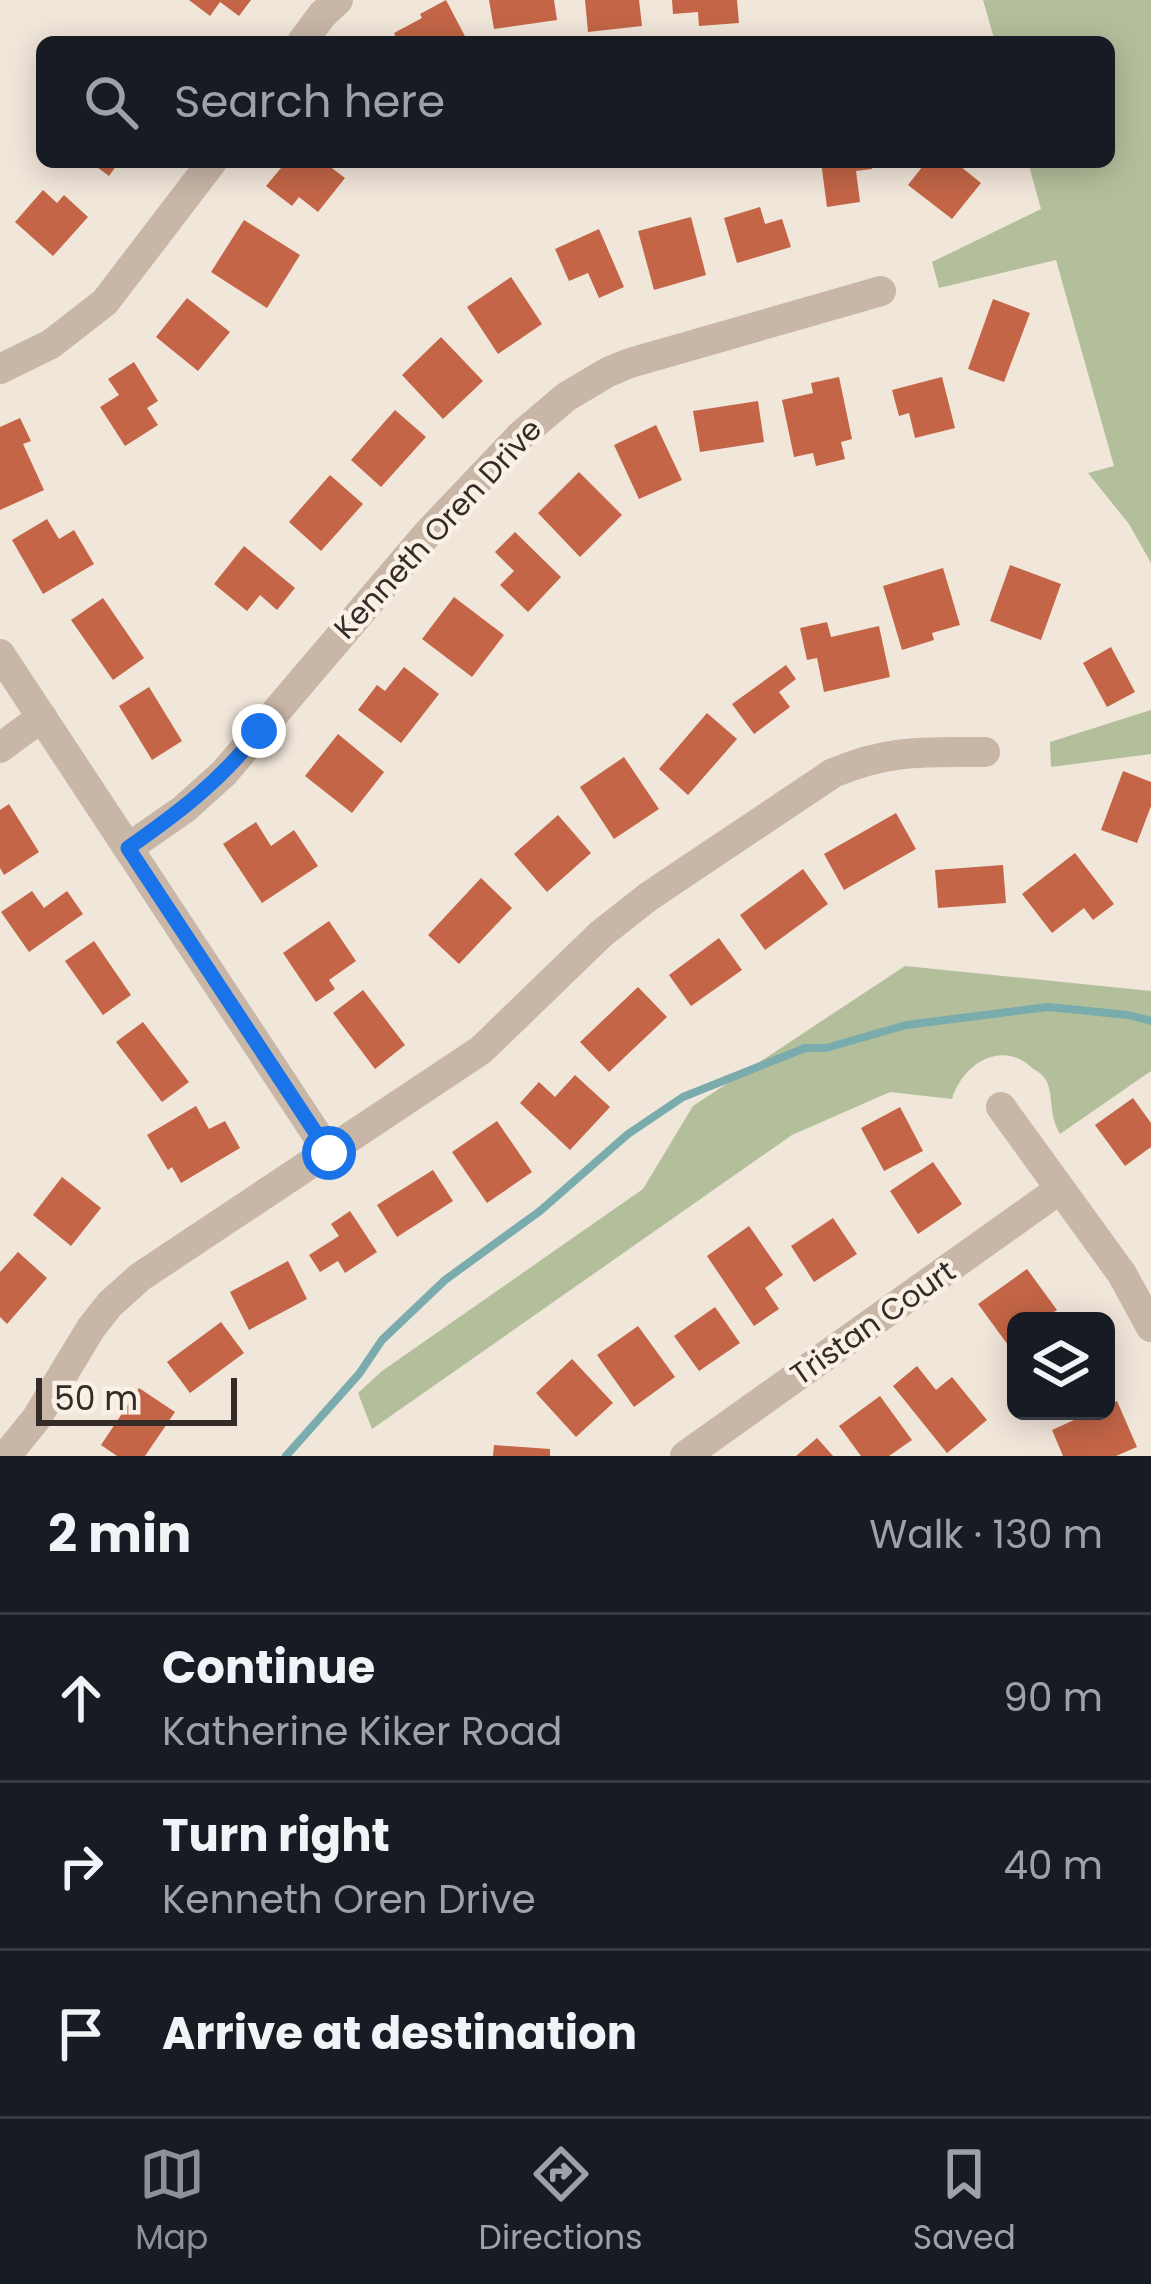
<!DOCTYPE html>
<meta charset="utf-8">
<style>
body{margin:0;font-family:Poppins,sans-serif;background:#20242c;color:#f1f3f6}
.controls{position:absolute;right:36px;bottom:36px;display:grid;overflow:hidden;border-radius:18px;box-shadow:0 6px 30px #0003}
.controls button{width:108px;height:108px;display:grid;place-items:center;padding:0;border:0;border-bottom:3px solid #363941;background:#171b24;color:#f1f3f6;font:60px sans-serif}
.scale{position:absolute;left:36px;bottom:30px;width:201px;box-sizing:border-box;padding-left:12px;border:6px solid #352c27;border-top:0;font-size:33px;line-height:42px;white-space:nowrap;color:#352c27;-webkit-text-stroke:9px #f9f0e6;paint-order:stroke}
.stop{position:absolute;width:36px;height:36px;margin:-27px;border:9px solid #1a73e8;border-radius:50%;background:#fff}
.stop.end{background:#1a73e8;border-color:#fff;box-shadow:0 3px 12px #0008}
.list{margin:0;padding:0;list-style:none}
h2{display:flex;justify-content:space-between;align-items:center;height:156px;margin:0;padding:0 48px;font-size:51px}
h2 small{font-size:39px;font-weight:400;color:#9ea1a6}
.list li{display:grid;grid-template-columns:78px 1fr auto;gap:36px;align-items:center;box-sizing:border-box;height:168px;padding:0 48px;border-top:3px solid #363941}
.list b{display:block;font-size:45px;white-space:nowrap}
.list p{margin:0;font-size:39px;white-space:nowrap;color:#9ea1a6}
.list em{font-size:39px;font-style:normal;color:#9ea1a6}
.icon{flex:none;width:66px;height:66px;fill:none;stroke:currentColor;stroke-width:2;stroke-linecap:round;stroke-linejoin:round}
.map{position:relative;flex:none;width:1151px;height:1456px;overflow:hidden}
.search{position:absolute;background:#171b24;box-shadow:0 6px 30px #0003;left:36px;right:36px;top:36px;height:132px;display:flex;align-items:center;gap:30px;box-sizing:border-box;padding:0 42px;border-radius:18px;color:#9ea1a6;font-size:45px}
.sheet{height:660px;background:#171b24}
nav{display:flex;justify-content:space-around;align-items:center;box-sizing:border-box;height:168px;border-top:3px solid #363941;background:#171b24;font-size:33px;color:#9ea1a6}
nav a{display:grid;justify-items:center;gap:6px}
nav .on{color:#8c9099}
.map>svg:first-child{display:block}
.green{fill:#b3bf9b}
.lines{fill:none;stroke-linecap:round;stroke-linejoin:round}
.stream{stroke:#7aabad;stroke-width:8}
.building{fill:#c36546}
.minor{stroke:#c8b6a7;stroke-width:30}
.route{stroke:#1a73e8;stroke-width:15}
.labels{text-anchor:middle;stroke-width:9;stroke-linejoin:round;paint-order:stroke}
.street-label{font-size:30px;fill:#352c27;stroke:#f9f0e6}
</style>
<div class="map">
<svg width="1151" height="1456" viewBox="0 0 1151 1456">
<rect width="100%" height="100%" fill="#f1e6da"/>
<!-- green -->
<g class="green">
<polygon points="983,0 1151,0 1151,563 1129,524 1088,473 1114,466 1056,260 939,288 932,262 1041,209 1028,162 1109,162 1109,42 995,42"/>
<polygon points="1151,710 1151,754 1051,767 1050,742"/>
<path d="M905,966L1151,991V1071L1060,1134C1048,1115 1054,1095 1046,1080C1043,1074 1036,1071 1031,1067C1000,1039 962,1065 952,1099L890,1092L792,1135L372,1429L358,1393L382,1371L643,1189L693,1106Z"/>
</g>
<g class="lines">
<!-- stream -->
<polyline class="stream" points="286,1456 359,1374 382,1340 445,1280 540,1211 628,1134 683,1097 805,1048 826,1048 906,1025 1048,1007 1128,1015 1151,1021"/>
</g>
<!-- building -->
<g class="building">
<polygon points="189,0 251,0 239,16 220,2 210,16"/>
<polygon points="446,0 468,42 398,42 394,33 422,18 420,14"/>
<polygon points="489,0 554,0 557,20 494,29"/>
<polygon points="585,0 639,0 642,26 588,32"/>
<polygon points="672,0 737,0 739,23 699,26 698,12 673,14"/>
<polygon points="90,162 119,162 109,176"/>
<polygon points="286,162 324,162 345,178 318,212 299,197 292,206 266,186"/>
<polygon points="821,162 871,162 872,169 856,171 860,202 827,207"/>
<polygon points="926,162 955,162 981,183 952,219 908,185"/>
<polygon points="43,190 57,203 64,195 88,217 53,256 15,222"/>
<polygon points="760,207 765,224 782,219 791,247 737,263 724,218"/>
<polygon points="691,217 706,275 654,290 638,231"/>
<polygon points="244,220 300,255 267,308 211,272"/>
<polygon points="599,229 624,287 599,298 588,273 569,281 555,249"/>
<polygon points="511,277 542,324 498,354 467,307"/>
<polygon points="187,298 230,332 198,371 156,337"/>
<polygon points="993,299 1030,313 1004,382 968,369"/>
<polygon points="441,337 483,381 443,419 402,375"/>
<polygon points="134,362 158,401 147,408 158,425 125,446 100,407 119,395 108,379"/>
<polygon points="839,377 852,439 841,442 845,459 816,466 813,453 794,457 782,400 813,393 811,383"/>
<polygon points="942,377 955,428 915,438 909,413 899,416 892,390"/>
<polygon points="758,401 764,442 700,452 693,411"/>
<polygon points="395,410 426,437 381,487 351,460"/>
<polygon points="20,418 31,441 23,444 44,490 0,510 0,427"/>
<polygon points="656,425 682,480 639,499 614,445"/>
<polygon points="579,472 622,515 580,557 538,513"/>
<polygon points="330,475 363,504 321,551 289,522"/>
<polygon points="47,519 59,539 74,530 94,564 43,594 12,540"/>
<polygon points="515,532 561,577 528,612 500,585 514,571 495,552"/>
<polygon points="244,546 295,588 277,610 260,595 247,611 214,584"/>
<polygon points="1010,565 1061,584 1041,640 990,621"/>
<polygon points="943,568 960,625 932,633 934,640 902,650 883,586"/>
<polygon points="454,597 504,635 472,677 422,639"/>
<polygon points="103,598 144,658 113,680 71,620"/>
<polygon points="827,622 831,637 879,626 890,677 824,692 817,658 807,660 800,628"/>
<polygon points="1111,647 1135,692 1107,707 1083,663"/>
<polygon points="786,665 796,679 779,692 790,707 754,734 732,704"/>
<polygon points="404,667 439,694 401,743 358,710 377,685 385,691"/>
<polygon points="149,687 182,741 152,760 119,706"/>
<polygon points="707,713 737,739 688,795 659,769"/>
<polygon points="338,734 384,772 352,813 305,776"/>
<polygon points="624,757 659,809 614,839 580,787"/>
<polygon points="1123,771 1151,782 1151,806 1137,843 1101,830"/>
<polygon points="9,804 39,852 4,875 0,868 0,810"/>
<polygon points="896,813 916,849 844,890 824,854"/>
<polygon points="558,815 591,853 547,892 514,854"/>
<polygon points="256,822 271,846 294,830 318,866 262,903 223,844"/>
<polygon points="1075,853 1114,904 1093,920 1084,908 1052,933 1022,894"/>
<polygon points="1003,865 1006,903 938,908 935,870"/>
<polygon points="803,869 828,904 765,950 740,915"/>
<polygon points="481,878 512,908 459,964 428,935"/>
<polygon points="32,891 44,908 67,891 83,914 29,952 1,912"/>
<polygon points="329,921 356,961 329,980 335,989 316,1002 283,953"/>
<polygon points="719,938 742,970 691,1006 669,975"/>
<polygon points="94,941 131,995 103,1015 65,961"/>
<polygon points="638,987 667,1017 609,1072 580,1042"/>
<polygon points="363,990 405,1045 375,1069 333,1013"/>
<polygon points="143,1022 189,1082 162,1102 116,1042"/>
<polygon points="575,1075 610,1107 570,1150 520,1103 539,1082 555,1097"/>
<polygon points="1133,1098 1151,1123 1151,1147 1125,1166 1095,1125"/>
<polygon points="196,1106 209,1129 225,1121 240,1148 181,1183 172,1167 168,1170 147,1135"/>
<polygon points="900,1107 923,1151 884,1171 861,1128"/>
<polygon points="497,1121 532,1172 487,1203 452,1152"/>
<polygon points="933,1162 962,1204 918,1234 890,1191"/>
<polygon points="433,1170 453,1201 397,1237 377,1205"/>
<polygon points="62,1177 101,1208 71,1246 33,1215"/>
<polygon points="350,1211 377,1252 345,1273 338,1261 320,1272 309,1255 339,1236 331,1224"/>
<polygon points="833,1218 857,1254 814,1282 791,1246"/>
<polygon points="749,1226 783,1275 765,1288 779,1309 754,1326 707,1256"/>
<polygon points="18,1252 47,1278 7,1324 0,1317 0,1272"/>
<polygon points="288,1261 307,1299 249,1330 230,1292"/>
<polygon points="1027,1269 1057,1310 1041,1321 1016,1321 1016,1339 1008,1345 978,1304"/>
<polygon points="715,1307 740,1343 699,1371 674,1336"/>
<polygon points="221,1322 244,1353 190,1393 167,1362"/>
<polygon points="638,1326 675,1377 634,1407 597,1355"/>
<polygon points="572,1359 613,1403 576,1437 536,1393"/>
<polygon points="917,1366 936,1390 952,1377 987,1420 947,1453 893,1386"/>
<polygon points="139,1388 175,1412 145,1456 117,1456 101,1445"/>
<polygon points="880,1396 912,1440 889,1456 861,1456 839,1426"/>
<polygon points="1117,1401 1137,1447 1116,1456 1063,1456 1052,1430 1094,1411 1106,1411 1106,1406"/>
<polygon points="817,1438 833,1456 796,1456"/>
<polygon points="494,1445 550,1449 550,1456 493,1456"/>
</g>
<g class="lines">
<!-- minor -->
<g class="minor">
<polyline points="302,42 322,15 338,0"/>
<polyline points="0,369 51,344 105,302 212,162"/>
<polyline points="0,654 329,1153"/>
<polyline points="0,748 42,717"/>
<polyline points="128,848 184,809 224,773 428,533 520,436 566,397 608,372 630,363 881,291"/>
<polyline points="1001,1107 1122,1274 1151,1327"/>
<path d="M6,1456L36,1419L91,1328L110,1304L140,1277L481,1050L601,934L648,897L833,773C890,749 925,752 985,752"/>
<polyline points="685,1456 1060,1189"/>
</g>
</g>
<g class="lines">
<!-- route -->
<path class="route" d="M259,731C222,780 178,813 128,848L329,1153"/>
</g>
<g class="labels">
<!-- street labels -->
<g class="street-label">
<text transform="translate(438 529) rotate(-47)" y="10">Kenneth Oren Drive</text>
<text transform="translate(873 1323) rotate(-35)" y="10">Tristan Court</text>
</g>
</g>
</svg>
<div class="controls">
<button><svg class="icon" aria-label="layers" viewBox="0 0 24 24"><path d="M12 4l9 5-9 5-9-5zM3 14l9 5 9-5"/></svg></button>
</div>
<div class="scale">50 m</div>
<div class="stop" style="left:329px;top:1153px"></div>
<div class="stop end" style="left:259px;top:731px"></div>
<div class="search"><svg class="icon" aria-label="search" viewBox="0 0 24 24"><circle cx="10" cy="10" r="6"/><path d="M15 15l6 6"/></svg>Search here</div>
</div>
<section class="sheet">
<h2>2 min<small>Walk · 130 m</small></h2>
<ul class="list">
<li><svg class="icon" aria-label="ahead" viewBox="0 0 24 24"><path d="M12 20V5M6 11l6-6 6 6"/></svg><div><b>Continue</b><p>Katherine Kiker Road</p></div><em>90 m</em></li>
<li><svg class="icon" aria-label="right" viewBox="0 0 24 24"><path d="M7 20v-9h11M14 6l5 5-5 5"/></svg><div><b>Turn right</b><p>Kenneth Oren Drive</p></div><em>40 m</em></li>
<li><svg class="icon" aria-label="arrive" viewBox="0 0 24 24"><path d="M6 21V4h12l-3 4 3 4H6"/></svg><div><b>Arrive at destination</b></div></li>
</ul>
</section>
<nav>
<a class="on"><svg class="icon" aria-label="map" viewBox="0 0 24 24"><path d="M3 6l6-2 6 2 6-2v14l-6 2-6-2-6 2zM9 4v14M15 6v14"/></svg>Map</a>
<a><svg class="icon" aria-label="directions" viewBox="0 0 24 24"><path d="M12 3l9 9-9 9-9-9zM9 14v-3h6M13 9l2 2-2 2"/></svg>Directions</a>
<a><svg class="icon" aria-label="saved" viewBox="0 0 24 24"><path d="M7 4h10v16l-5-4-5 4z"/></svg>Saved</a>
</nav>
